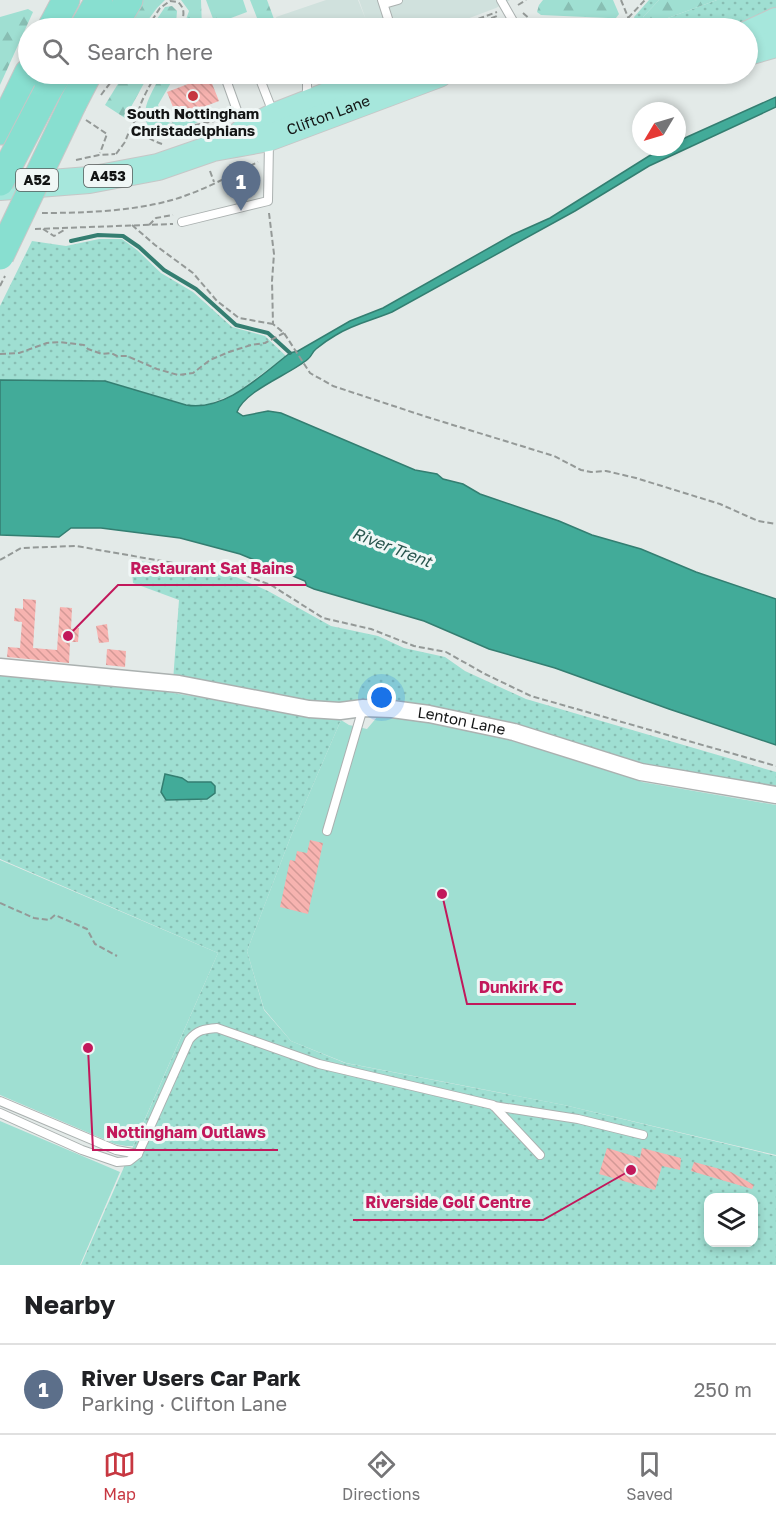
<!DOCTYPE html>
<meta charset="utf-8">
<style>
body{margin:0;font-family:"Golos Text",sans-serif;background:#f6f6f6;color:#202124}
.controls{position:absolute;right:18px;bottom:18px;display:grid;overflow:hidden;border-radius:12px;box-shadow:0 3px 9px #0003}
.controls button{width:54px;height:54px;display:grid;place-items:center;padding:0;border:0;border-bottom:2px solid #e0e0e0;background:#fff;color:#202124;font:30px sans-serif}
.compass{position:absolute;left:632px;top:102px;width:54px;height:54px;border-radius:50%;background:#fff;box-shadow:0 3px 9px #0003;rotate:232deg}
.you{position:absolute;left:382px;top:698px;width:21px;height:21px;margin:-15px;border:4px solid #fff;border-radius:50%;background:#1a73e8;box-shadow:0 0 0 9px #1a73e833}
.badge{display:grid;place-items:center;width:39px;height:39px;border-radius:50%;background:#c73741;color:#fff;font-size:20px;font-weight:700}
.pin{position:absolute;translate:-50% -50px;filter:drop-shadow(0 2px 3px #0008)}
.pin::after{content:'';position:absolute;top:32px;width:21px;height:18px;background:inherit;clip-path:polygon(0 0,100% 0,50% 100%)}
.list{margin:0;padding:0;list-style:none}
h2{display:flex;justify-content:space-between;align-items:center;height:78px;margin:0;padding:0 24px;font-size:26px}
h2 small{font-size:20px;font-weight:400;color:#757577}
.list li{display:grid;grid-template-columns:39px 1fr auto;gap:18px;align-items:center;box-sizing:border-box;height:90px;padding:0 24px;border-top:2px solid #e0e0e0}
.list b{display:block;font-size:22px;white-space:nowrap}
.list p{margin:0;font-size:20px;white-space:nowrap;color:#757577}
.list em{font-size:20px;font-style:normal;color:#757577}
.icon{flex:none;width:33px;height:33px;fill:none;stroke:currentColor;stroke-width:2;stroke-linecap:round;stroke-linejoin:round}
.map{position:relative;flex:none;width:776px;height:1265px;overflow:hidden}
.search{position:absolute;background:#fff;box-shadow:0 3px 9px #0003;left:18px;right:18px;top:18px;height:66px;display:flex;align-items:center;gap:15px;box-sizing:border-box;padding:0 21px;border-radius:33px;color:#757577;font-size:22px}
.sheet{height:168px;background:#fff}
nav{display:flex;justify-content:space-around;align-items:center;box-sizing:border-box;height:84px;border-top:2px solid #e0e0e0;background:#fff;font-size:16px;color:#757577}
nav a{display:grid;justify-items:center;gap:3px}
nav .on{color:#c73741}
.map>svg:first-child{display:block}
.built{fill:#d0e1dd}
.grass{fill:url(#grass-dots);fill-rule:evenodd}
.forest{fill:url(#forest-firs)}
.pitch{fill:#9fdfd2}
.water{fill:#42ab99;stroke:#347e71;stroke-width:1.5}
.lines{fill:none;stroke-linecap:round;stroke-linejoin:round}
.stream{stroke:#347e71;stroke-width:4}
.building{fill:url(#building-back-hatch)}
.service-casing{stroke:#abb1b0;stroke-width:10}
.minor-casing{stroke:#abb1b0;stroke-width:19}
.primary-casing{stroke:#c6c7c7;stroke-width:28}
.trunk-casing{stroke:#c6c7c7;stroke-width:29}
.path{stroke:#949997;stroke-width:2;stroke-dasharray:6 3;stroke-linecap:butt}
.service{stroke:#fff;stroke-width:8}
.minor{stroke:#fff;stroke-width:16}
.primary{stroke:#a6e7dc;stroke-width:26}
.trunk{stroke:#88dfd0;stroke-width:27}
.trunk-bridge-casing{stroke:#c6c7c7;stroke-width:29;stroke-linecap:butt}
.path-bridge{stroke:#949997;stroke-width:2;stroke-dasharray:6 3;stroke-linecap:butt}
.trunk-bridge{stroke:#88dfd0;stroke-width:27}
.poi-dot{fill:#c73741;stroke:#f0f7f6;stroke-width:2}
.labels{text-anchor:middle;stroke-width:6;stroke-linejoin:round;paint-order:stroke}
.shield{fill:#f0f7f6;stroke:#555958;stroke-width:1.5}
.shield-label{font-size:14px;font-weight:bold;fill:#131515}
.poi-label{font-size:15px;font-weight:bold;fill:#131515;stroke:#f0f7f6}
.street-label{font-size:15px;fill:#131515;stroke:#f0f7f6}
.water-label{font-size:16px;font-style:italic;fill:#2a564e;stroke:#f0f7f6}
.leader{fill:none;stroke:#c2185b;stroke-width:2}
.callout-dot{fill:#c2185b;stroke:#f0f7f6;stroke-width:2}
.callout-label{font-size:16px;text-anchor:middle;font-weight:bold;fill:#c2185b;stroke:#f0f7f6;stroke-width:6;stroke-linejoin:round;paint-order:stroke}
</style>
<div class="map">
<svg width="776" height="1265" viewBox="0 0 776 1265">
<defs>
<pattern id="grass-dots" width="8" height="8" patternUnits="userSpaceOnUse" patternTransform="scale(1.5)"><rect width="8" height="8" fill="#9fdfd2"/><path d="M2 2h.1M6 6h.1" fill="none" stroke="#88beb3" stroke-width="1.8" stroke-linecap="round"/></pattern>
<pattern id="forest-firs" width="22" height="20" patternUnits="userSpaceOnUse" patternTransform="scale(1.5)"><rect width="22" height="20" fill="#9fdfd2"/><path d="M5 1l3.5 6h-7zM16 11l3.5 6h-7z" fill="#88beb3"/></pattern>
<pattern id="building-back-hatch" width="6" height="6" patternUnits="userSpaceOnUse" patternTransform="scale(1.5)"><rect width="6" height="6" fill="#f7b3b0"/><path d="M-1 5l2 2M0 0l6 6M5-1l2 2" fill="none" stroke="#d39996"/></pattern>
</defs>
<rect width="100%" height="100%" fill="#e3eae8"/>
<!-- built -->
<polygon class="built" points="326,0 358,0 366,20 359,0 510,0 496,8 443,28 280,28 276,17"/>
<!-- grass -->
<g class="grass">
<polygon points="649,0 659,0 643,17 646,26 717,0 776,0 776,11 741,28 638,28 634,17"/>
<polygon points="99,239 122,239 137,250 161,273 193,292 232,327 265,336 286,356 235,394 201,407 186,405 105,381 0,380 0,306 32,241 66,246"/>
<polygon points="131,560 227,573 268,591 331,626 378,636 404,648 445,657 465,671 526,699 776,772 776,790 320,703 173,681 179,600 133,583"/>
<path d="M0,676L77,680L167,692L341,720L291,836L247,951L264,1010L291,1041L345,1063L564,1105L776,1156V1265H81L218,953L0,859ZM708,1198H754V1242H708Z"/>
</g>
<!-- forest -->
<g class="forest">
<polygon points="140,0 165,0 157,8 142,28 126,28"/>
<polygon points="181,0 201,0 202,28 183,28 189,11"/>
<polygon points="250,0 267,0 274,19 259,23"/>
<polygon points="543,0 613,0 619,14 616,18 608,18 541,15 537,12 539,5"/>
<polygon points="659,0 717,0 646,26 644,24 643,17"/>
<polygon points="172,6 177,11 176,24 173,28 151,28 165,7"/>
<polygon points="28,9 33,12 0,85 0,17"/>
<polygon points="124,74 149,74 125,118 105,105"/>
<path d="M161,74H176L158,105L165,121L171,123L205,108L208,117L166,138L155,137C135,113 150,98 161,74Z"/>
</g>
<!-- pitch -->
<g class="pitch">
<polygon points="206,0 243,0 247,12 215,24"/>
<path d="M378,716C463,719 546,750 626,774L642,782L776,805V1155L564,1105L346,1063L291,1041L264,1009L247,951L291,836L341,720L349,725L367,729Z"/>
<polygon points="0,860 218,953 133,1146 126,1146 115,1144 0,1095"/>
<polygon points="0,1121 120,1172 80,1265 0,1265"/>
</g>
<!-- water -->
<g class="water">
<path d="M776,97V107L649,166L575,211L392,312C373,320 353,324 336,335C329,339 322,344 316,349C312,352 312,356 308,359C291,374 245,390 237,412L243,416L268,411L281,413L415,470L437,474L443,479L463,484L480,494L559,521L592,535L641,549L696,572L776,599V745L669,709L555,668L489,649L424,621L314,589L307,586L305,581L240,554L180,538L101,528H71L59,537L0,535V380L105,381L186,405C225,412 261,375 290,353L298,351L350,321L383,308L512,235L550,218L649,156L667,147H677V142L687,137Z"/>
<polygon points="165,774 182,778 188,782 211,782 215,786 215,793 207,799 166,800 161,792"/>
</g>
<g class="lines">
<!-- stream -->
<polyline class="stream" points="71,241 98,235 123,236 139,247 164,270 196,289 236,325 268,333 290,353"/>
</g>
<!-- building -->
<g class="building">
<polygon points="209,76 219,101 177,117 167,92"/>
<polygon points="23,599 36,600 33,648 57,650 60,607 72,608 71,629 79,628 78,642 70,642 69,663 7,657 8,647 20,648 22,622 14,621 15,608 23,609"/>
<polygon points="107,624 109,642 99,643 96,626"/>
<polygon points="107,649 126,651 125,667 106,665"/>
<polygon points="310,840 323,843 308,914 280,907 290,860 295,861 297,851 307,853"/>
<polygon points="607,1148 640,1158 642,1148 681,1158 680,1170 662,1166 655,1190 599,1174"/>
<polygon points="694,1162 731,1172 754,1185 752,1189 691,1171"/>
</g>
<g class="lines">
<defs>
<g id="service">
<polyline points="382,0 391,28"/>
<polyline points="501,0 517,28"/>
<polyline points="384,4 398,0"/>
<polyline points="224,74 244,130"/>
<polyline points="258,74 274,115"/>
<polyline points="307,74 307,100"/>
<polyline points="182,222 268,201 269,142"/>
<polyline points="327,831 363,708"/>
<polyline points="0,1101 116,1150 138,1154"/>
<polyline points="494,1106 578,1119 643,1135"/>
<path d="M0,1113L82,1150L117,1162L129,1161L138,1154L189,1040C197,1030 204,1029 217,1028L319,1064L493,1105L540,1155"/>
</g>
<g id="minor">
<path id="s1" d="M0,667L179,684L309,709L340,711L363,708L392,709L429,714L514,732L641,772L776,795"/>
</g>
<g id="primary">
<polyline points="748,34 776,21"/>
<polyline points="748,52 776,44"/>
<polyline points="242,133 275,116 383,74"/>
<path id="s2" d="M0,187L89,180L158,167L213,148L268,138L439,74"/>
</g>
<g id="trunk">
<polyline points="51,28 66,0"/>
<polyline points="83,28 99,0"/>
<polyline points="112,28 129,0"/>
<polyline points="47,92 58,74"/>
<polyline points="73,103 88,74"/>
<polyline points="0,131 28,73"/>
</g>
</defs>
<!-- service casing -->
<use href="#service" class="service-casing"/>
<!-- minor casing -->
<use href="#minor" class="minor-casing"/>
<!-- primary casing -->
<use href="#primary" class="primary-casing"/>
<!-- trunk casing -->
<use href="#trunk" class="trunk-casing"/>
<!-- path -->
<g class="path">
<polyline points="518,5 526,0"/>
<polyline points="523,13 530,19 539,21 632,27 621,0"/>
<polyline points="628,18 645,0"/>
<path d="M147,28L160,8L170,1L178,2C187,10 183,19 179,28"/>
<polyline points="214,28 217,18"/>
<polyline points="453,28 497,12"/>
<polyline points="466,28 497,16"/>
<path d="M156,74C142,101 120,130 162,144"/>
<polyline points="555,74 586,76 651,74"/>
<polyline points="457,79 483,74"/>
<polyline points="101,95 117,74"/>
<polyline points="86,120 107,134 100,153"/>
<polyline points="181,137 195,125 230,118"/>
<polyline points="116,154 125,142 132,124 137,119"/>
<polyline points="76,160 99,155 115,154"/>
<polyline points="210,171 214,182"/>
<path d="M42,213C86,213 146,211 187,195C212,186 235,173 258,162"/>
<polyline points="269,213 274,254 272,281 273,324 284,333 310,373 333,386 427,417 554,456 581,470 591,472 606,471 636,478 720,504 758,521 776,524"/>
<polyline points="132,225 155,245 193,273 217,301 239,318 273,324"/>
<polyline points="149,225 156,218 173,215"/>
<polyline points="35,229 173,224"/>
<polyline points="43,229 54,236 66,229"/>
<polyline points="0,354 19,353 47,343 60,342 84,345 88,349 102,354 111,353 117,356 127,356 157,369 178,375 193,373 210,360 229,352 251,345 265,343 284,333"/>
<polyline points="0,560 21,548 76,546 179,564 225,568 271,585 323,618 371,629 414,646 446,652 485,674 531,696 776,766"/>
<polyline points="0,903 34,918 49,920 55,915 87,929 95,944 117,956"/>
</g>
<!-- service -->
<use href="#service" class="service"/>
<!-- minor -->
<use href="#minor" class="minor"/>
<!-- primary -->
<use href="#primary" class="primary"/>
<!-- trunk -->
<use href="#trunk" class="trunk"/>
<defs>
<g id="trunk-bridge">
<polyline points="0,182 47,92"/>
<polyline points="0,256 73,103"/>
</g>
</defs>
<!-- trunk-bridge casing -->
<use href="#trunk-bridge" class="trunk-bridge-casing"/>
<!-- path-bridge -->
<polyline class="path-bridge" points="0,286 5,276"/>
<!-- trunk-bridge -->
<use href="#trunk-bridge" class="trunk-bridge"/>
</g>
<!-- markers -->
<circle class="poi-dot" cx="193" cy="96" r="6"/>
<g class="labels">
<!-- shield labels -->
<g class="shield">
<rect x="84" y="165" width="48" height="22" rx="4.5"/>
<rect x="16" y="169" width="42" height="22" rx="4.5"/>
</g>
<g class="shield-label">
<text x="108" y="181">A453</text>
<text x="37" y="185">A52</text>
</g>
<!-- poi labels -->
<g class="poi-label">
<text x="193" y="119">South Nottingham<tspan x="193" dy="17">Christadelphians</tspan></text>
</g>
<!-- street labels -->
<g class="street-label">
<text dy="5" stroke="none"><textPath href="#s2" startOffset="338">Clifton Lane</textPath></text>
<text dy="5" stroke="none"><textPath href="#s1" startOffset="466">Lenton Lane</textPath></text>
</g>
<!-- water labels -->
<g class="water-label">
<text transform="translate(392 547) rotate(21)" y="6">River Trent</text>
</g>
</g>
<!-- callouts -->
<path class="leader" d="M68 636L118 585H306M442 894L467 1004H576M88 1048L93 1150H278M631 1170L543 1220H353"/>
<g class="callout-dot">
<circle cx="68" cy="636" r="6"/>
<circle cx="442" cy="894" r="6"/>
<circle cx="88" cy="1048" r="6"/>
<circle cx="631" cy="1170" r="6"/>
</g>
<g class="callout-label">
<text x="212" y="574">Restaurant Sat Bains</text>
<text x="521" y="993">Dunkirk FC</text>
<text x="186" y="1138">Nottingham Outlaws</text>
<text x="448" y="1208">Riverside Golf Centre</text>
</g>
</svg>
<div class="controls">
<button><svg class="icon" aria-label="layers" viewBox="0 0 24 24"><path d="M12 4l9 5-9 5-9-5zM3 14l9 5 9-5"/></svg></button>
</div>
<svg class="compass" viewBox="-18 -18 36 36"><path d="M0-13l5 13h-10z" fill="#e53935"/><path d="M0 13l5-13h-10z" fill="#757577"/></svg>
<div class="you"></div>
<div class="pin badge" style="left:241px;top:211px;background:#5c6f8a">1</div>
<div class="search"><svg class="icon" aria-label="search" viewBox="0 0 24 24"><circle cx="10" cy="10" r="6"/><path d="M15 15l6 6"/></svg>Search here</div>
</div>
<section class="sheet">
<h2>Nearby<small></small></h2>
<ul class="list">
<li><span class="badge" style="background:#5c6f8a">1</span><div><b>River Users Car Park</b><p>Parking · Clifton Lane</p></div><em>250 m</em></li>
</ul>
</section>
<nav>
<a class="on"><svg class="icon" aria-label="map" viewBox="0 0 24 24"><path d="M3 6l6-2 6 2 6-2v14l-6 2-6-2-6 2zM9 4v14M15 6v14"/></svg>Map</a>
<a><svg class="icon" aria-label="directions" viewBox="0 0 24 24"><path d="M12 3l9 9-9 9-9-9zM9 14v-3h6M13 9l2 2-2 2"/></svg>Directions</a>
<a><svg class="icon" aria-label="saved" viewBox="0 0 24 24"><path d="M7 4h10v16l-5-4-5 4z"/></svg>Saved</a>
</nav>
